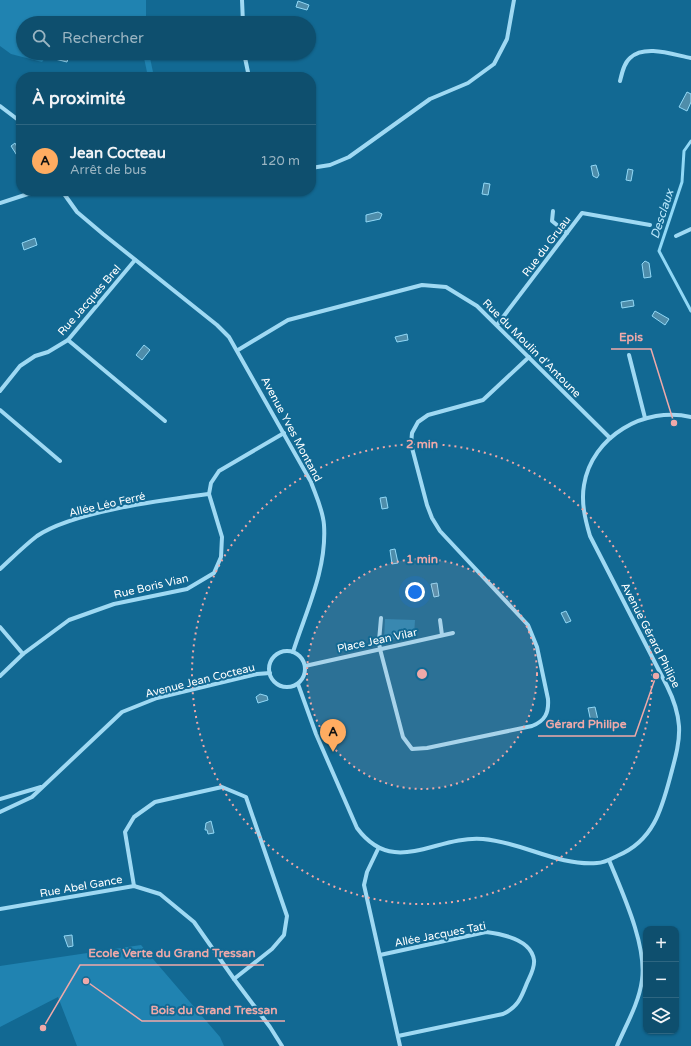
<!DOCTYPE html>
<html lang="fr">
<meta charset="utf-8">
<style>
body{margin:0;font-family:"Varela Round",sans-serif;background:#175673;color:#f1f3f6}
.controls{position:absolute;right:12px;bottom:12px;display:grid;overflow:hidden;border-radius:8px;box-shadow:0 1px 3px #0004}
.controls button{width:36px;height:36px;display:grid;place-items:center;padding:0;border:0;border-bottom:1px solid #2e6681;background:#0e4f6e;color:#f1f3f6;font:20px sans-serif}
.you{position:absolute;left:415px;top:592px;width:14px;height:14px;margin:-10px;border:3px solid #fff;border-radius:50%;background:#1a73e8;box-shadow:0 0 0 6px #1a73e833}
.badge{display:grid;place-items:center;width:26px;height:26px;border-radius:50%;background:#ffac61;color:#111;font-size:13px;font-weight:700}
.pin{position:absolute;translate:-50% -33px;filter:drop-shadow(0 1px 2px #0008)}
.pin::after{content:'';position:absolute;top:21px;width:14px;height:12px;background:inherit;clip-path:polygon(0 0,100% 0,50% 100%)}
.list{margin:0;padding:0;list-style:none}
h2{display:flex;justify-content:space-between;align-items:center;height:52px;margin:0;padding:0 16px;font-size:17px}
h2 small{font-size:13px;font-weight:400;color:#9bb5c2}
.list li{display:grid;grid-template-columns:26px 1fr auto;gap:12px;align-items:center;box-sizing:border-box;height:72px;padding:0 16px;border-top:1px solid #2e6681}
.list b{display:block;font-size:15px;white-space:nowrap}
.list p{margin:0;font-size:13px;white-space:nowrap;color:#9bb5c2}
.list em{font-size:13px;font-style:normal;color:#9bb5c2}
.icon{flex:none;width:22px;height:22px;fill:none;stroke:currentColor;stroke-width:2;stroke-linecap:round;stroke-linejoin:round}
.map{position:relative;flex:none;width:691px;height:1046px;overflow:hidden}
.search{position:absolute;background:#0e4f6e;box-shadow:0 1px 3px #0004;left:16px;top:16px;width:300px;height:44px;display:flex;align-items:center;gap:10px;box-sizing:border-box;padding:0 14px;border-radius:22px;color:#9bb5c2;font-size:15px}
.panel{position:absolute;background:#0e4f6e;box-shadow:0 1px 3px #0004;left:16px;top:72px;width:300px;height:124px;border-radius:16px}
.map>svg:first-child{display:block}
.green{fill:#2083b1}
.water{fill:#4f8daa;stroke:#91d8f6}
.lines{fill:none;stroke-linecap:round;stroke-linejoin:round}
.stream{stroke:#91d8f6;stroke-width:3}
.minor{stroke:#9fd9f3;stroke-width:4}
.ring{fill:none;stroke:#efa9a9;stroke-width:2;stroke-dasharray:2 4}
.labels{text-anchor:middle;stroke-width:4;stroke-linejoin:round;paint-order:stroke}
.street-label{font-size:11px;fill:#fff;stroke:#126993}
.water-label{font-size:12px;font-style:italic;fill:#b8e6fb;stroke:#126993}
.centre{fill:#efa9a9;stroke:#126993;stroke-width:2}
.ring-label{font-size:12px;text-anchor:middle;font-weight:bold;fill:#efa9a9;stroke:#126993;stroke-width:4;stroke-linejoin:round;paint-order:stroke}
.leader{fill:none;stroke:#efa9a9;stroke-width:1.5}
.callout-dot{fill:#efa9a9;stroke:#126993;stroke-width:1.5}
.callout-label{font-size:12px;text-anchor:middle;font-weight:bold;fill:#efa9a9;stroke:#126993;stroke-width:4;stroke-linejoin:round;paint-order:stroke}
</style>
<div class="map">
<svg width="691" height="1046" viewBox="0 0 691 1046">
<rect width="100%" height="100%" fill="#126993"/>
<!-- green -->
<g class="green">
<polygon points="0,0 146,0 146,23 23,23 23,53 49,53 42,62 11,54 0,46"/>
<polygon points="143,53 149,53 154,77 148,77"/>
<polygon points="385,619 415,620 414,635 386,641 384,640"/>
<polygon points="141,945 220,1037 224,1046 77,1046 58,997 0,1027 0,966"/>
</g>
<!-- water -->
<g class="water">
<polygon points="298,1 309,5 307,10 296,7"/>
<polygon points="57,53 69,56 67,62 55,59"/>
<polygon points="687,92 691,94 691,102 687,111 679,107"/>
<polygon points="15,143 21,155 18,157 11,146"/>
<polygon points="596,165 599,175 597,178 593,176 591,166"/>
<polygon points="628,169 633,170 631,181 626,180"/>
<polygon points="484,183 490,184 488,195 482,194"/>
<polygon points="378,212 382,214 380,219 366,222 366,215"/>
<polygon points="35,238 37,245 24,250 22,243"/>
<polygon points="645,261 649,263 651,277 644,278 642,264"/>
<polygon points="633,300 634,306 622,308 621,302"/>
<polygon points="655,311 669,319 665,325 652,316"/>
<polygon points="407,334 408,340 397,342 395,337"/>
<polygon points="144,345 150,350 142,360 136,355"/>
<polygon points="386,497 388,508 382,509 380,498"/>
<polygon points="395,549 398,563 392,564 390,550"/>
<polygon points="437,583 439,596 434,597 431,584"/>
<polygon points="566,611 571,621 566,623 561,613"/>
<polygon points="260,694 267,696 268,700 258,703 256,697"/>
<polygon points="595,707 598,720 591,722 588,708"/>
<polygon points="211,821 214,833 208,834 207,830 205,830 206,823"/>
<polygon points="72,935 73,946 68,947 64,936"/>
</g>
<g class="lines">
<!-- stream -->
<polyline class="stream" points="691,141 684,151 682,182 659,251 691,311"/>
<!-- minor -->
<g class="minor">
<polyline points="242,0 243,23"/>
<polyline points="244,53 249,77"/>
<path d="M620,81C622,73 624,63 630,58C645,44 674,55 691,58"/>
<polyline points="0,106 21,122"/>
<polyline points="311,168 330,165 349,157 430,99 468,83 494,64 507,39 514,0"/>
<path d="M62,191L77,212L103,234L217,325L229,337L311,482C316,496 323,510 324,525C327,570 306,611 293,652"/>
<polyline points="0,203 37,191"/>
<polyline points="553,211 552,221 567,233"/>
<polyline points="676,236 691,229"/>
<polyline points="497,325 582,213 650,225"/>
<polyline points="68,340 165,421"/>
<polyline points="238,350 288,320 422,285 446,287 477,306 610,438"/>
<polyline points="629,355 645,418"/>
<polyline points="0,391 20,366 35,356 48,352 68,340 135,260"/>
<polyline points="0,410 60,461"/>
<path d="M0,569C12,558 24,546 37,536C74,511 164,500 209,494"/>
<path d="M381,618L379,641L380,649L403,737L412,749L427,748L532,726C545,721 549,713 548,699L537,647L528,625L440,531L432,518L427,505L411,444L412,433L418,422L428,415L483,400L529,357"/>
<polyline points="440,620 442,635"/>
<polyline points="0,627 23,654"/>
<circle cx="287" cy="669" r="18"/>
<polyline points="305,666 453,633"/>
<polyline points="0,676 23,654 69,620 114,604 187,589 214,573 221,557 222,537 209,494 211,483 219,471 284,433"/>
<path d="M298,684L316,734L357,828C394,878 435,835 483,839C522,842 557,866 597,863C604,863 611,859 617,856C654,841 662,808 671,774C675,759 680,742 679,726C678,712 673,698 667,686L590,536C585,519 581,502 584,485C592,436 645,406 691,417"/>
<polyline points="0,799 41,787"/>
<polyline points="0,812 32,797 122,712 157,698 257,674 270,673"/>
<polyline points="378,849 367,872 364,885 400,1046"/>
<path d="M609,860C622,892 647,945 642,980C639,1003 626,1025 617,1046"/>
<polyline points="134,886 125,832 134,817 155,802 222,787 246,797 287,916 284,935 272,949 234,979"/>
<polyline points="0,909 134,886 160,894 194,922 234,979 270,1027 282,1046"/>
<path d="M380,955L486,932C502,934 531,939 534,960C535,968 530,976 527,983C521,998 518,1007 503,1014L398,1036"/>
</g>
</g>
<!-- distance rings -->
<circle cx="422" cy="674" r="115" fill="#efa9a9" fill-opacity=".12"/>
<g class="ring">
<circle cx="422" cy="674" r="115"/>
<circle cx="422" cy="674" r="230"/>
</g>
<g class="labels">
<!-- street labels -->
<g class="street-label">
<text transform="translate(546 246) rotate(-53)" y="4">Rue du Gruau</text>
<text transform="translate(89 300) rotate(-49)" y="4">Rue Jacques Brel</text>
<text transform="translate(532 348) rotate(45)" y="4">Rue du Moulin d'Antoune</text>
<text transform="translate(292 429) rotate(62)" y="4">Avenue Yves Montand</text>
<text transform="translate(107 504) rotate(-13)" y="4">Allée Léo Ferré</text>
<text transform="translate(151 586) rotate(-13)" y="4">Rue Boris Vian</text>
<text transform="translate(651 635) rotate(63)" y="4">Avenue Gérard Philipe</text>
<text transform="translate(377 640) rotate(-12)" y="4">Place Jean Vilar</text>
<text transform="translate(200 680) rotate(-14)" y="4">Avenue Jean Cocteau</text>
<text transform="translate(81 886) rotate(-10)" y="4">Rue Abel Gance</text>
<text transform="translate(440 934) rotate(-11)" y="4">Allée Jacques Tati</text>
</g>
<!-- water labels -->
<g class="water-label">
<text transform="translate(662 214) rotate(-72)" y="4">Desclaux</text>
</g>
</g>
<circle cx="422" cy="674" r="6" class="centre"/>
<g class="ring-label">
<text x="422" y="448">2 min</text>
<text x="422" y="563">1 min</text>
</g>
<!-- callouts -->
<path class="leader" d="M674 423L651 349H611M656 676L635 736H538M43 1028L80 965H264M86 981L142 1021H285"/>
<g class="callout-dot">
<circle cx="674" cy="423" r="4"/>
<circle cx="656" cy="676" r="4"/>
<circle cx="43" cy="1028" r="4"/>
<circle cx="86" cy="981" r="4"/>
</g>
<g class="callout-label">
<text x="631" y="341">Epis</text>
<text x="586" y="728">Gérard Philipe</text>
<text x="172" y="957">Ecole Verte du Grand Tressan</text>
<text x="214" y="1014">Bois du Grand Tressan</text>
</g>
</svg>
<div class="controls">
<button>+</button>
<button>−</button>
<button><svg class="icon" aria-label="layers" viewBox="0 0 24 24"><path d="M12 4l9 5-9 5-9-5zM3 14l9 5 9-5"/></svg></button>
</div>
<div class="you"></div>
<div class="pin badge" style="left:333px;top:752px">A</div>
<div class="search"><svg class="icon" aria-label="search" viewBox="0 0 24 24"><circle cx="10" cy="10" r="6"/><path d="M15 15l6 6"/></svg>Rechercher</div>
<section class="panel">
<h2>À proximité<small></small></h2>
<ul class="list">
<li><span class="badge">A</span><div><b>Jean Cocteau</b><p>Arrêt de bus</p></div><em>120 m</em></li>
</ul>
</section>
</div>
